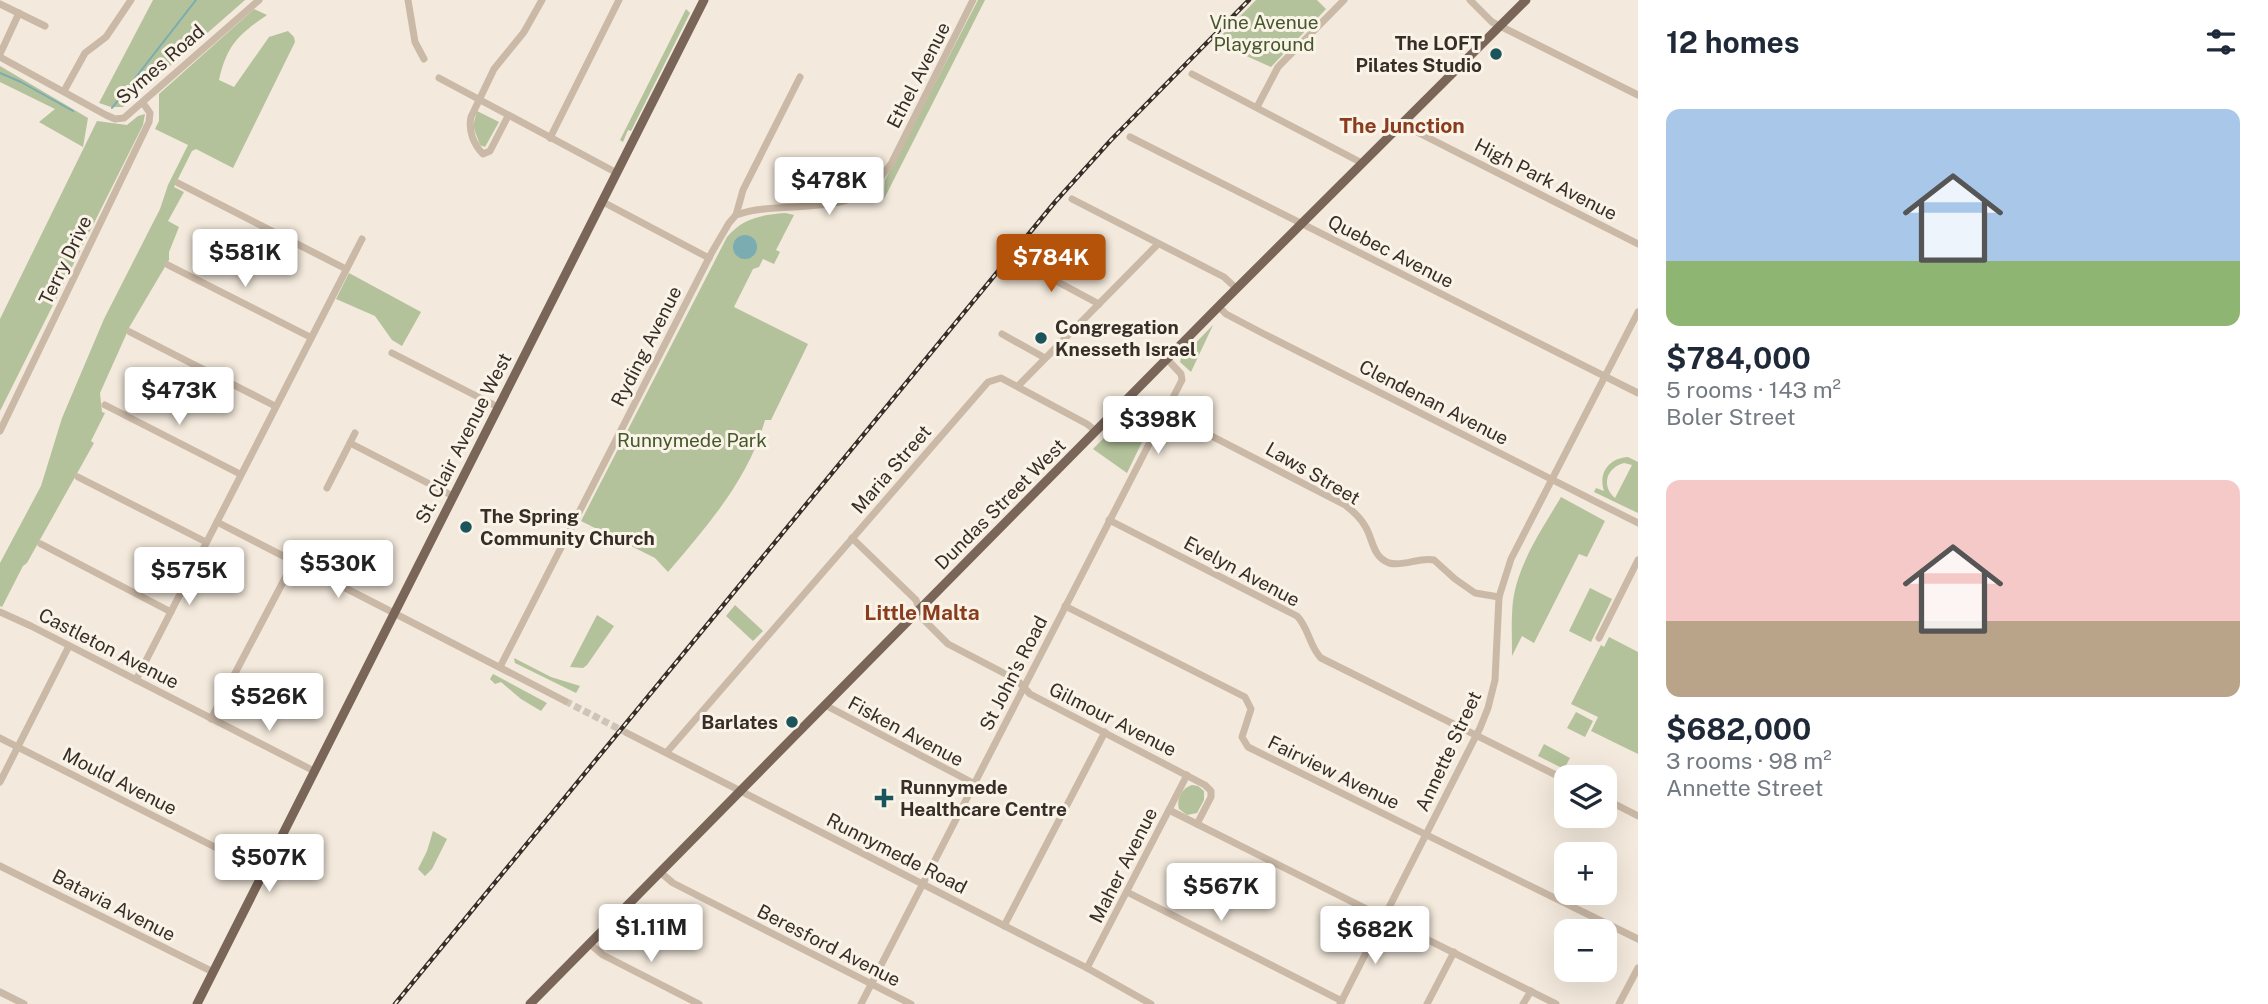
<!DOCTYPE html>
<meta charset="utf-8">
<style>
body{margin:0;font-family:"Public Sans",sans-serif;background:#f2f2f3;color:#1f2937;height:100vh;display:flex;flex-direction:column;font-size:26px;white-space:nowrap}
*{box-sizing:border-box;margin:0}
p{font-size:23px;color:#747a83}
.icon{flex:none;width:38px;height:38px;fill:none;stroke:currentColor;stroke-width:2;stroke-linecap:round;stroke-linejoin:round}
.map{position:relative;flex:1;overflow:hidden}
.panel{display:flex;flex-direction:column;background:#fff;width:630px}
.panel>*{flex:none}
.tools{position:absolute;left:1554px;top:765px;display:grid;gap:14px}
.tools a{display:grid;place-items:center;width:63px;height:63px;border-radius:14px;background:#fff;box-shadow:0 7px 28px #0002;font-size:35px}
.price{position:absolute;translate:-50% -60px;padding:0 16px;border-radius:7px;background:#fff;color:#222;font-size:23px;line-height:46px;filter:drop-shadow(0 2px 4px #0008)}
.price::after{content:'';position:absolute;left:50%;top:42px;width:21px;height:16px;margin-left:-10px;background:inherit;clip-path:polygon(0 0,100% 0,50% 100%)}
.price.active{background:#b45309;color:#fff}
ul{padding:0;list-style:none}
li{display:grid;align-content:center;gap:14px;height:371px;padding:0 28px}
li span{display:grid;place-items:center;height:217px;border-radius:14px;color:#555}
li>.icon{margin-inline-start:auto}
span .icon{width:126px;height:126px;fill:#fffc;stroke-width:1}
li b{font-size:30px}
h2{display:flex;justify-content:space-between;align-items:center;height:84px;padding:0 28px;font-size:30px}
main{display:flex;flex:1;min-height:0}
.map>svg:first-child{display:block}
.green{fill:#b4c29b;fill-rule:evenodd}
.water{fill:#7aacb1}
.lines{fill:none;stroke-linecap:round;stroke-linejoin:round}
.stream{stroke:#7aacb1;stroke-width:2}
.minor-tunnel{stroke:#cec4b8;stroke-width:7;stroke-dasharray:7 3.5;stroke-linecap:butt}
.minor{stroke:#cbb9a7;stroke-width:7}
.major{stroke:#7a6559;stroke-width:9}
.rail-casing{stroke:#382e28;stroke-width:4.5}
.rail{stroke:#faf3e8;stroke-width:2;stroke-dasharray:5;stroke-linecap:butt}
.poi-dot{fill:#1c545b;stroke:#faf3e8;stroke-width:2.5}
.labels{text-anchor:middle;dominant-baseline:central;stroke-width:6;stroke-linejoin:round;paint-order:stroke}
.park-label{font-size:19px;fill:#45572b;stroke:#faf3e8}
.poi-label{font-size:19px;font-weight:bold;fill:#382e28;stroke:#faf3e8;text-anchor:start}
.street-label{font-size:19px;fill:#382e28;stroke:#faf3e8}
.neighbourhood-label{font-size:21px;font-weight:bold;fill:#893c1e;stroke:#faf3e8}
</style>
<main>
<div class="map">
<svg width="1638" height="1004" viewBox="0 0 1638 1004">
<rect width="100%" height="100%" fill="#f3e9dc"/>
<!-- green -->
<g class="green">
<polygon points="153,0 245,0 123,107 111,107 99,103"/>
<polygon points="978,0 985,0 884,199 885,180"/>
<polygon points="1256,0 1317,0 1326,9 1271,67 1215,42"/>
<path d="M 254,9 L 267,15 C 238,35 227,45 219,80 L 234,87 L 269,37 L 288,31 L 294,37 L 295,42 L 233,168 L 196,149 L 192,151 L 174,187 L 184,192 L 168,221 L 179,227 L 169,252 L 169,260 L 130,326 L 100,393 L 102,412 L 105,413 L 91,441 L 94,443 L 27,563 L 23,566 L 2,607 L 0,606 L 0,563 L 41,486 L 62,418 L 104,319 L 160,209 L 168,185 L 188,145 L 155,129 L 159,121 L 159,94 Z"/>
<polygon points="686,9 690,13 631,131 628,130 623,142 620,140"/>
<polygon points="0,66 88,118 83,147 39,122 55,109 0,82"/>
<polygon points="477,111 499,122 485,147 480,145 473,126"/>
<polygon points="145,114 143,125 0,411 0,319 97,121 127,125 138,116"/>
<path d="M 785,213 L 794,215 L 776,250 L 780,252 L 774,264 L 763,259 L 759,267 L 753,269 L 734,307 L 808,344 L 771,420 L 765,420 C 748,480 708,525 668,572 L 655,558 L 581,521 L 727,237 C 743,218 761,215 785,213 Z"/>
<polygon points="349,273 421,312 402,346 392,340 375,316 336,299"/>
<polygon points="1213,325 1191,372 1180,362 1181,358"/>
<polygon points="1140,401 1156,413 1127,473 1093,449"/>
<path d="M 1628,457 L 1638,462 L 1638,513 L 1594,492 L 1596,488 L 1604,491 C 1598,473 1609,458 1628,457 ZM 1624,463 L 1632,465 L 1615,498 C 1601,486 1606,468 1624,463 Z"/>
<path d="M 1561,497 L 1605,521 L 1587,557 L 1579,554 L 1534,643 L 1522,636 L 1512,656 C 1512,638 1511,619 1513,601 C 1518,564 1542,529 1561,497 Z"/>
<polygon points="1590,588 1612,599 1591,642 1569,631"/>
<polygon points="735,605 763,631 753,641 726,616"/>
<polygon points="597,615 614,626 587,665 583,668 570,667"/>
<polygon points="1609,637 1638,652 1638,754 1591,731 1598,717 1571,704 1601,645 1604,647"/>
<polygon points="514,658 551,677 580,686 576,693 515,663"/>
<polygon points="493,674 495,675 547,703 541,711 521,699 501,682 495,684 490,679"/>
<polygon points="1576,712 1593,721 1585,737 1567,728"/>
<polygon points="1544,744 1570,758 1564,769 1538,756"/>
<path d="M 1192,785 L 1198,786 L 1204,791 L 1204,800 L 1197,813 L 1187,815 L 1179,809 C 1176,799 1182,788 1192,785 Z"/>
<polygon points="433,831 447,839 432,869 425,876 418,869 427,851"/>
</g>
<!-- water -->
<circle class="water" cx="745" cy="247" r="12"/>
<g class="lines">
<!-- stream -->
<g class="stream">
<polyline points="0,73 21,82 73,111"/>
<polyline points="112,108 196,0"/>
</g>
<!-- minor-tunnel -->
<polyline class="minor-tunnel" points="565,701 627,733"/>
<!-- minor -->
<g class="minor">
<polyline points="408,0 415,42 424,59"/>
<polyline points="1470,0 1492,22 1638,95"/>
<polyline points="0,4 45,26"/>
<polyline points="0,54 19,13"/>
<polyline points="0,57 106,115 115,119 124,118 259,0"/>
<polyline points="1192,74 1362,163"/>
<polyline points="439,78 617,173"/>
<polyline points="64,91 85,53 106,37 131,0"/>
<polyline points="1257,107 1278,67 1344,0"/>
<path d="M 508,116 L 490,151 L 483,154 C 474,145 468,131 471,117 L 494,69 L 524,32 L 542,0"/>
<polyline points="1403,122 1409,128 1638,244"/>
<polyline points="1130,137 1638,393"/>
<polyline points="550,138 619,0"/>
<polyline points="178,183 346,269"/>
<polyline points="1072,199 1224,277 1237,289"/>
<polyline points="603,202 709,258"/>
<path d="M 736,215 C 776,201 830,214 865,192 C 876,185 883,174 891,164 L 973,0"/>
<polyline points="1017,260 1099,304"/>
<polyline points="168,265 310,337"/>
<polyline points="1219,307 1226,314 1264,334 1638,523"/>
<polyline points="130,332 275,406"/>
<polyline points="1002,334 1045,358"/>
<polyline points="392,353 498,407"/>
<polyline points="1018,386 1158,244"/>
<polyline points="105,405 240,474"/>
<path d="M 1165,412 L 1345,505 C 1353,511 1360,517 1365,526 C 1373,538 1372,557 1389,563 C 1404,567 1419,557 1434,560 L 1455,579 L 1475,593 L 1499,597"/>
<polyline points="0,431 149,122 150,113 143,103"/>
<polyline points="350,443 453,496"/>
<polyline points="78,477 206,542"/>
<polyline points="327,488 355,433"/>
<path d="M 1109,520 L 1297,616 C 1309,628 1309,646 1321,658 L 1566,780"/>
<polyline points="217,522 565,701"/>
<polyline points="852,538 916,600 923,619 948,644 1017,680 1030,694 1205,785 1211,791 1211,797 1197,824"/>
<polyline points="41,544 171,612"/>
<polyline points="1065,606 1245,697 1251,709 1242,737 1248,747 1638,939"/>
<polyline points="0,612 31,626 314,771"/>
<polyline points="1599,638 1638,560"/>
<polyline points="500,667 712,252 729,223 736,215 743,190 800,77"/>
<polyline points="136,680 362,239"/>
<polyline points="825,705 973,783"/>
<polyline points="211,719 294,561"/>
<polyline points="627,733 1087,968 1151,1004"/>
<polyline points="0,738 264,872"/>
<polyline points="667,752 988,382 1001,378 1087,424 1096,431"/>
<polyline points="0,782 69,646"/>
<polyline points="1605,799 1638,816"/>
<polyline points="1169,810 1556,1004"/>
<polyline points="0,866 213,972"/>
<polyline points="660,872 673,883 911,1004"/>
<polyline points="1127,892 1342,1001"/>
<polyline points="1004,926 1105,732"/>
<polyline points="590,944 603,955 699,1004"/>
<polyline points="1087,968 1187,775"/>
<polyline points="0,992 24,1004"/>
<polyline points="861,1004 1182,380 1181,374 1167,359"/>
<polyline points="1340,1004 1480,728 1488,708 1495,680 1499,597 1511,559 1638,312"/>
<polyline points="1427,1004 1454,952"/>
<polyline points="1523,1004 1531,991"/>
<polyline points="1619,1004 1638,968"/>
</g>
<!-- major -->
<g class="major">
<polyline points="197,1004 704,0"/>
<polyline points="530,1004 1225,300 1526,0"/>
</g>
<defs>
<polyline id="rail" points="395,1004 1055,202 1111,140 1249,0"/>
</defs>
<!-- rail casing -->
<use href="#rail" class="rail-casing"/>
<!-- rail -->
<use href="#rail" class="rail"/>
</g>
<!-- markers -->
<g class="poi-dot">
<circle cx="1496" cy="54" r="7"/>
<circle cx="1041" cy="338" r="7"/>
<circle cx="466" cy="527" r="7"/>
<circle cx="792" cy="722" r="7"/>
<path d="M880.5 787.5h7v7h7v7h-7v7h-7v-7h-7v-7h7z"/>
</g>
<g class="labels">
<!-- park labels -->
<g class="park-label">
<text x="1264" y="22">Vine Avenue<tspan x="1264" dy="22">Playground</tspan></text>
<text x="692" y="440">Runnymede Park</text>
</g>
<!-- poi labels -->
<g class="poi-label">
<text x="1482" y="43" text-anchor="end">The LOFT<tspan x="1482" dy="22">Pilates Studio</tspan></text>
<text x="1055" y="327">Congregation<tspan x="1055" dy="22">Knesseth Israel</tspan></text>
<text x="480" y="516">The Spring<tspan x="480" dy="22">Community Church</tspan></text>
<text x="778" y="722" text-anchor="end">Barlates</text>
<text x="900" y="787">Runnymede<tspan x="900" dy="22">Healthcare Centre</tspan></text>
</g>
<!-- street labels -->
<g class="street-label">
<text transform="translate(160 64) rotate(-41)">Symes Road</text>
<text transform="translate(918 75) rotate(-63)">Ethel Avenue</text>
<text transform="translate(1546 179) rotate(27)">High Park Avenue</text>
<text transform="translate(1391 251) rotate(27)">Quebec Avenue</text>
<text transform="translate(65 260) rotate(-64)">Terry Drive</text>
<text transform="translate(646 346) rotate(-63)">Ryding Avenue</text>
<text transform="translate(1434 402) rotate(27)">Clendenan Avenue</text>
<text transform="translate(463 438) rotate(-63)">St. Clair Avenue West</text>
<text transform="translate(891 469) rotate(-49)">Maria Street</text>
<text transform="translate(1313 473) rotate(30)">Laws Street</text>
<text transform="translate(1000 504) rotate(-45)">Dundas Street West</text>
<text transform="translate(1242 571) rotate(28)">Evelyn Avenue</text>
<text transform="translate(109 648) rotate(27)">Castleton Avenue</text>
<text transform="translate(1013 673) rotate(-63)">St John's Road</text>
<text transform="translate(1113 719) rotate(27)">Gilmour Avenue</text>
<text transform="translate(906 731) rotate(28)">Fisken Avenue</text>
<text transform="translate(1448 751) rotate(-65)">Annette Street</text>
<text transform="translate(1334 772) rotate(26)">Fairview Avenue</text>
<text transform="translate(120 781) rotate(27)">Mould Avenue</text>
<text transform="translate(897 853) rotate(27)">Runnymede Road</text>
<text transform="translate(1123 865) rotate(-63)">Maher Avenue</text>
<text transform="translate(114 905) rotate(27)">Batavia Avenue</text>
<text transform="translate(829 945) rotate(27)">Beresford Avenue</text>
</g>
<!-- neighbourhood labels -->
<g class="neighbourhood-label">
<text x="1402" y="125">The Junction</text>
<text x="922" y="612">Little Malta</text>
</g>
</g>
</svg>
<div class="tools">
<a><svg class="icon" aria-label="layers" viewBox="0 0 24 24"><path d="M12 4l9 5-9 5-9-5zM3 14l9 5 9-5"/></svg></a>
<a>+</a>
<a>−</a>
</div>
<b class="price" style="left:829px;top:217px">$478K</b>
<b class="price" style="left:245px;top:289px">$581K</b>
<b class="price active" style="left:1051px;top:294px">$784K</b>
<b class="price" style="left:179px;top:427px">$473K</b>
<b class="price" style="left:1158px;top:456px">$398K</b>
<b class="price" style="left:338px;top:600px">$530K</b>
<b class="price" style="left:189px;top:607px">$575K</b>
<b class="price" style="left:269px;top:733px">$526K</b>
<b class="price" style="left:269px;top:894px">$507K</b>
<b class="price" style="left:1221px;top:923px">$567K</b>
<b class="price" style="left:651px;top:964px">$1.11M</b>
<b class="price" style="left:1375px;top:966px">$682K</b>
</div>
<section class="panel">
<h2>12 homes<svg class="icon" aria-label="filters" viewBox="0 0 24 24"><path d="M4 7h16M4 17h16"/><circle cx="9" cy="7" r="2"/><circle cx="15" cy="17" r="2"/></svg></h2>
<ul>
<li><span style="background:linear-gradient(#a9c7e8 70%,#8fb573 0)"><svg class="icon" aria-label="home" viewBox="0 0 24 24"><path d="M3 11l9-7 9 7M6 9v11h12V9"/></svg></span><div><b>$784,000</b><p>5 rooms · 143 m²</p><p>Boler Street</p></div></li>
<li><span style="background:linear-gradient(#f6c9c9 65%,#b9a48a 0)"><svg class="icon" aria-label="home" viewBox="0 0 24 24"><path d="M3 11l9-7 9 7M6 9v11h12V9"/></svg></span><div><b>$682,000</b><p>3 rooms · 98 m²</p><p>Annette Street</p></div></li>
</ul>
</section>
</main>
